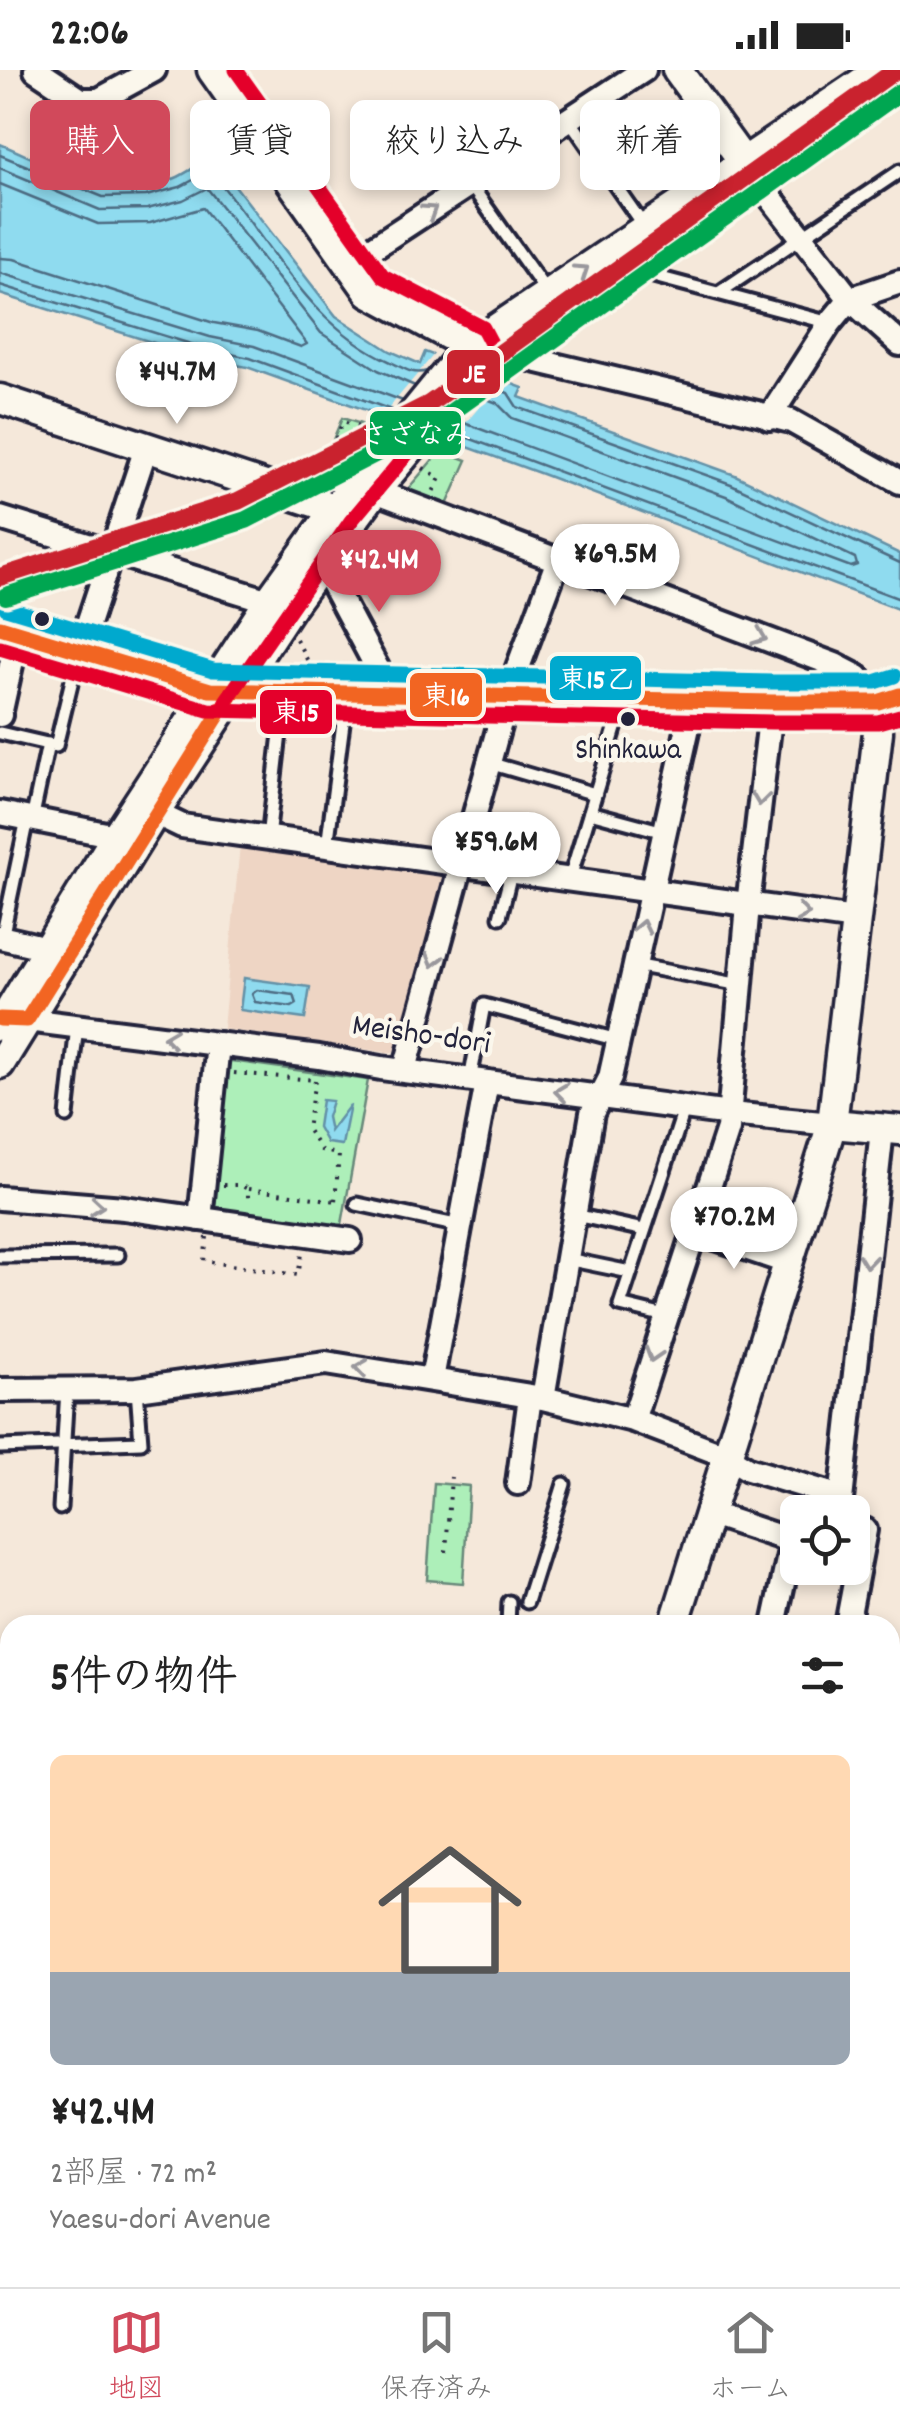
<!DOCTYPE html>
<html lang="ja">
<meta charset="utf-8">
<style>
body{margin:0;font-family:Dekko,"Klee One",sans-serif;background:#f2f2f2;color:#222;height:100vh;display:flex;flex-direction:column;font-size:38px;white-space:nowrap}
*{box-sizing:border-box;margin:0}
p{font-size:32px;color:#767676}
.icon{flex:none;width:55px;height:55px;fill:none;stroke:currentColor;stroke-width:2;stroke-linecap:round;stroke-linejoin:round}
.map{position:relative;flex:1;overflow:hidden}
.drawer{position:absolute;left:0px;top:1545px;width:900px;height:672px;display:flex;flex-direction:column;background:#fff;border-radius:30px 30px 0 0;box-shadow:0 5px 15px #0003}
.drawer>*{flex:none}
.banner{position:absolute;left:30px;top:30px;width:840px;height:90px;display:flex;gap:20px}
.controls{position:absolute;left:780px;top:1425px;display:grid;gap:20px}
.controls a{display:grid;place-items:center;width:90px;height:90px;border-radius:15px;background:#fff;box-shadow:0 5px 15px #0003;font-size:50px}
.price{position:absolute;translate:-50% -85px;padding:0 22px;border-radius:35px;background:#fff;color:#222;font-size:32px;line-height:65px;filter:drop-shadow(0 2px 5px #0008)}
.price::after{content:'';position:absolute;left:50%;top:60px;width:30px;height:22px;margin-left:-15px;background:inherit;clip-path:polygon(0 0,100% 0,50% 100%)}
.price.active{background:#d1495b;color:#fff}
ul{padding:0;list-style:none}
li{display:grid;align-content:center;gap:20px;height:530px;padding:0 50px}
li span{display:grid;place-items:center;height:310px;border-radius:15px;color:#555}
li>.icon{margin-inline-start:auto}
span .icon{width:180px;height:180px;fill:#fffc;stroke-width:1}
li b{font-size:42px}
h2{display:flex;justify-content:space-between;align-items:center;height:120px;padding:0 50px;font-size:42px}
.pill{padding:0 35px;border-radius:15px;background:#fff;box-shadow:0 5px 15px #0003;font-size:35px;line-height:90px}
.pill.active{background:#d1495b;color:#fff}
.status{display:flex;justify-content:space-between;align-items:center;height:70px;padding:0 50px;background:#fff;direction:ltr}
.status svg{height:28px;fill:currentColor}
.tabs{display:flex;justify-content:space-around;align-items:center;height:140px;border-top:2px solid #e0e0e0;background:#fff;font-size:28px;color:#767676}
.tabs a{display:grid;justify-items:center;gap:5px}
.tabs .active{color:#d1495b}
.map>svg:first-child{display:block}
.built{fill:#eed5c4}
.green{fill:#adefb9;stroke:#68887a;stroke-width:2.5}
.water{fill:#8fdbef;stroke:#6391a7;stroke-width:2.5}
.pier{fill:#f5e8da}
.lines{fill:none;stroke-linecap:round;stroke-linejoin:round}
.shore{stroke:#4e6c83;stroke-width:2.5}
.service-casing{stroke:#22223b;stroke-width:19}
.minor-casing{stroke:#22223b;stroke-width:30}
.tertiary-casing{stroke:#22223b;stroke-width:35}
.secondary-casing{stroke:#22223b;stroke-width:38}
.primary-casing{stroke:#22223b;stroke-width:40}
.motorway-casing{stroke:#22223b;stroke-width:48}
.path{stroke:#22223b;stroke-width:4;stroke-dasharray:2.5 8;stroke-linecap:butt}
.service{stroke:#fbf7ec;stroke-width:11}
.minor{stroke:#fbf7ec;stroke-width:22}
.tertiary{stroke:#fbf7ec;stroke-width:28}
.secondary{stroke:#fbf7ec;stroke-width:30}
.primary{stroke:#fbf7ec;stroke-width:32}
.motorway{stroke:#fbf7ec;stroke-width:40}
.bus-1-casing{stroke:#fbf7ec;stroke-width:22}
.bus-2-casing{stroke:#fbf7ec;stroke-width:22}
.bus-3-casing{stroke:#fbf7ec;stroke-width:22}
.bus-1{stroke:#f26522;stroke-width:15}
.bus-2{stroke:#e4002b;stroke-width:15}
.bus-3{stroke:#00a9ce;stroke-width:15}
.rail-1-casing{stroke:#fbf7ec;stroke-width:25}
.rail-2-casing{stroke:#fbf7ec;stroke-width:25}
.rail-1{stroke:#c9242f;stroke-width:18}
.rail-2{stroke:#00a651;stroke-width:18}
.oneway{stroke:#99979c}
.bus-dot{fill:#22223b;stroke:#fbf7ec;stroke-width:4}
.labels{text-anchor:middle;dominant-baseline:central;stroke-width:9;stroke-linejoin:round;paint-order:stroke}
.bus-label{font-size:30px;fill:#22223b;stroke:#fbf7ec}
.street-label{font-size:32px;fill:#22223b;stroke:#fbf7ec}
.line-badge{stroke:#fbf7ec;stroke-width:4}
.badge-label{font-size:28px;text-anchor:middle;font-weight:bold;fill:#fff}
</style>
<div class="status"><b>22:06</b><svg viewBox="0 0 49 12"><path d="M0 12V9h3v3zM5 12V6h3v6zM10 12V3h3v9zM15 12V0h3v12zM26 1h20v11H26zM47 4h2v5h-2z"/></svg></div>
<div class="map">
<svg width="900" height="2217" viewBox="0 0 900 2217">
<rect width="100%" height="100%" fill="#f5e8da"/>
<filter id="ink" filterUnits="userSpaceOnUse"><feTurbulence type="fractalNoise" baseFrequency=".01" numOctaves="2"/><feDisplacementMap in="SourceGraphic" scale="20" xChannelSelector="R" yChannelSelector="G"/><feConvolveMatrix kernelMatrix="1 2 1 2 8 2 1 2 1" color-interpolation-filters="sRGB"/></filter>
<g filter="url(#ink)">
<!-- built -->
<polygon class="built" points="240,774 446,803 399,977 391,983 223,959"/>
<!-- green -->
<g class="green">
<polygon points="342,348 367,356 347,383 330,377"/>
<polygon points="441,380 467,390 447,435 407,420"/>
<polygon points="224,990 368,1010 340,1165 207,1144"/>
<polygon points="434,1413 469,1416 463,1513 427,1510"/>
</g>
<!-- water -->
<g class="water">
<path d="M 0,74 C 56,97 117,136 178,107 C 190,101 201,93 212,86 L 336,246 L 390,281 L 420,294 L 425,282 L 523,318 L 519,327 L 735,405 L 900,484 L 900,540 L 542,404 L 247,297 L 205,289 L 0,224 Z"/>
<polygon points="244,908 310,917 305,949 240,940"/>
<polygon points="322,1030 332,1031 327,1047 330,1061 350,1035 342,1075 327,1073 318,1057"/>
<polygon points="900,1580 900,2018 890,2016 890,1602 892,1586 899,1586"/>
<polygon points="10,1852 10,1970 0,1971 0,1853"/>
</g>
<!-- pier -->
<polygon class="pier" points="435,283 504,308 447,375 378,351"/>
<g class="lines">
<!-- shore -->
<g class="shore">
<path d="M 0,85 L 103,127 L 146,126 L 180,117 L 210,101 C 269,168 306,254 391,292 C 403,298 414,306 427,301"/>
<polyline points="0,98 100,140 147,139 183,130 207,118 321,263 378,300 415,316"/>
<polyline points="0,114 98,154 150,153 203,138 307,274 301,277 258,261 214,253 14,189 0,188"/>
<polyline points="0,203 210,267 254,276 403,331"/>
<polyline points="0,215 207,279 250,288 394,341"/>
<polyline points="485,315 508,323 517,337 731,414 900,493"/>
<polyline points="456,350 851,497 857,495 855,488 726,426 512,348 497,333 477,325"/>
<polyline points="447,360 900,529"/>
<polygon points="257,920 294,925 297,934 292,937 255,932 252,924"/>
</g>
<defs>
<g id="service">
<polyline points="569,49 645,158"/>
<polyline points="470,114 548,224"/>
<polyline points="631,200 830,253"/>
<polyline points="720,222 900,101"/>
<polyline points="0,663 56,676 78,585"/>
<polyline points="489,693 595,724"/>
<polyline points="590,742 664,762"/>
<polyline points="32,750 48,674"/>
<polyline points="268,768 285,620"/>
<polyline points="327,777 347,622"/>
<polyline points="569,811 624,629"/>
<polyline points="500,847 511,803"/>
<polyline points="2,868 27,749"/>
<polyline points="634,895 741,915"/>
<polyline points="470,1010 484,935 618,970"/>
<polyline points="67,1046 77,956"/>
<polyline points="357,1134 460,1156"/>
<polyline points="575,1145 644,1160"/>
<polyline points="0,1186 118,1185"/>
<polyline points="567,1189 630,1202"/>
<polyline points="665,1246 620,1235 685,1037"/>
<polyline points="0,1377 141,1372 137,1319"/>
<polyline points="60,1438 67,1319"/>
<polyline points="527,1532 564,1414"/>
<polyline points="508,1555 509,1532"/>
</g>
<g id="minor">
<polyline points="36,0 81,30 99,30 154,0"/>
<polyline points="757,110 850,229 900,274"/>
<polyline points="348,194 644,0"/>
<polyline points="500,282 791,351 900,412"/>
<polyline points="769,348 830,253 850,229 900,212"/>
<polyline points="375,421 835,595 858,607 878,632"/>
<polyline points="0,448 269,531"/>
<polyline points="321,493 390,622"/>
<polyline points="79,581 146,378"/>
<polyline points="0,645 18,563"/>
<polyline points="0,743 116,766"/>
<polyline points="155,743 182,756 855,849"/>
<polyline points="0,867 47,878"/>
<polyline points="27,950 319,987 381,998 730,1044 832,1054"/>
<polyline points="405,999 507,627 558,490"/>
<polyline points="0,1128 124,1138 350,1170"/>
<polyline points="200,1149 218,974"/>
<polyline points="695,1161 790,1193"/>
<polyline points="432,1309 487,1012"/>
<polyline points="0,1320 137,1319 326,1293 543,1328 633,1350 727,1386 748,1399 841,1427"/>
<polyline points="543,1328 592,1043 610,1008 694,630"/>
<polyline points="633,1350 728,1059 748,835 772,632"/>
<polyline points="518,1413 530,1327"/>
<polyline points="840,1439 882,1060"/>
<polyline points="711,1444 792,1471 774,1555"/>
<polyline points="847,1555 865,1460 852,1456"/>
<polyline points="0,1814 10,1813"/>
<polyline points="890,2192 900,2195"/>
<polyline points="0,2205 9,2125"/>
<polyline points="140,2208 211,2217"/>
<polyline points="95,2217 96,2208"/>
<polyline points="339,2217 340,2208"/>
<polyline points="566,2217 569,2208"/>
<polyline points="636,2217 641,2208"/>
</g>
<g id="tertiary">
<polyline points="212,0 369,222 454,268 487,279"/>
<polyline points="677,0 753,105"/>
<polyline points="0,329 335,439"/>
<polyline points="234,620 772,632 878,632 900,625"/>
<polyline points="0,956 116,766 269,531 335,439 457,290 472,275 880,0"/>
<polyline points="0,994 155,743 291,536 375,421 478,298 900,13"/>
<polyline points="832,1054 900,1060"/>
<polyline points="674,1555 832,1054 878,662 878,632"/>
<polyline points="0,2012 10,2011"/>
<polyline points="890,2103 900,2105"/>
<polyline points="468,2217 471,2208"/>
<polyline points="808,2217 812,2208"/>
</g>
<polyline id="secondary" points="0,557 210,620 234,620"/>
<g id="primary">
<polyline points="0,1613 10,1612"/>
<polyline points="890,1633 900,1633"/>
<polyline points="0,1650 10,1651"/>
<polyline points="890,1666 900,1665"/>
</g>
<g id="motorway">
<polyline points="890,1968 900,1963"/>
<polyline points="890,2032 900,2024"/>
<polyline points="712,2217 716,2208"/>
<polyline points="743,2217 748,2208"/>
<polyline points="785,2217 789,2208"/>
</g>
</defs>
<!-- service casing -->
<use href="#service" class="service-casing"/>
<!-- minor casing -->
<use href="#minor" class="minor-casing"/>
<!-- tertiary casing -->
<use href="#tertiary" class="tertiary-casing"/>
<!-- secondary casing -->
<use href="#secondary" class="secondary-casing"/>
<!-- primary casing -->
<use href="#primary" class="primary-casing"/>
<!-- motorway casing -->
<use href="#motorway" class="motorway-casing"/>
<!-- path -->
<g class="path">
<polyline points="358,363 362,358 343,352 333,374 346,380 358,363 366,367"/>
<polyline points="423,398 440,408 433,422"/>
<polyline points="296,569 310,595"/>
<polyline points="234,1003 315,1010"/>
<polyline points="315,1010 307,1059 321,1080 339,1085 335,1131"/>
<polyline points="223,1115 239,1115 248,1119 248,1134"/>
<polyline points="248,1119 337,1131"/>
<polyline points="207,1167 204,1191 298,1205 302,1184"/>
<polyline points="446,1482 451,1407"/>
</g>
<!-- service -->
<use href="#service" class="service"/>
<!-- minor -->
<use href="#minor" class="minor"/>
<!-- tertiary -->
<use href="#tertiary" class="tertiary"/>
<!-- secondary -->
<use href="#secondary" class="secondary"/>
<!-- primary -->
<use href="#primary" class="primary"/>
<!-- motorway -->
<use href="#motorway" class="motorway"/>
<defs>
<g id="bus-1">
<polyline points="0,557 210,620 772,632 878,632 900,625"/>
<polyline points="0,949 27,950 234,620"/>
</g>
<g id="bus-2">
<polyline points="0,578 208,640 772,652 878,652 900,646"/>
<polyline points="226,631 351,451 487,288 492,275 483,258 383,206 236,0"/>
</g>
<polyline id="bus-3" points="6,538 213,600 772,612 875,612 894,606"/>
</defs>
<!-- bus-1 casing -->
<use href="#bus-1" class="bus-1-casing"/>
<!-- bus-2 casing -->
<use href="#bus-2" class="bus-2-casing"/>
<!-- bus-3 casing -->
<use href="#bus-3" class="bus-3-casing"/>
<!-- bus-1 -->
<use href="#bus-1" class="bus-1"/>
<!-- bus-2 -->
<use href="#bus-2" class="bus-2"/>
<!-- bus-3 -->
<use href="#bus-3" class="bus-3"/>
<defs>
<polyline id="rail-1" points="0,507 238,431 429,334 896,0"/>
<polyline id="rail-2" points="6,526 246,450 439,351 900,22"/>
</defs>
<!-- rail-1 casing -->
<use href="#rail-1" class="rail-1-casing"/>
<!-- rail-2 casing -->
<use href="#rail-2" class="rail-2-casing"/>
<!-- rail-1 -->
<use href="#rail-1" class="rail-1"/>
<!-- rail-2 -->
<use href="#rail-2" class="rail-2"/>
</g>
<!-- one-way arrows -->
<defs><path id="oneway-chevron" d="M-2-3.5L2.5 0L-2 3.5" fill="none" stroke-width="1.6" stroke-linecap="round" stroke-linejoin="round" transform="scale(2.5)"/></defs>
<g class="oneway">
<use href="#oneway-chevron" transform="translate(430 141) rotate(-33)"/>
<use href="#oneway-chevron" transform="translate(582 201) rotate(-34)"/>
<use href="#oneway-chevron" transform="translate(760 567) rotate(21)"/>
<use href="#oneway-chevron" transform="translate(760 729) rotate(97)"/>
<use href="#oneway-chevron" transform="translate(803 843) rotate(8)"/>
<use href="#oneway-chevron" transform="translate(642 857) rotate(-78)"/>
<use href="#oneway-chevron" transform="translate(434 890) rotate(105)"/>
<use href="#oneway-chevron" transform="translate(170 968) rotate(-173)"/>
<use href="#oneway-chevron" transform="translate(561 1022) rotate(-173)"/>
<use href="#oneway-chevron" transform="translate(97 1136) rotate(5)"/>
<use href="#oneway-chevron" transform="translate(867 1191) rotate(96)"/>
<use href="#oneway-chevron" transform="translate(653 1285) rotate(107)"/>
<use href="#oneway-chevron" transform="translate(361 1298) rotate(-172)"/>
</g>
</g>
<!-- markers -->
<g class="bus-dot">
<circle cx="42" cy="549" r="9"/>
<circle cx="628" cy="649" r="9"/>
</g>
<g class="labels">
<!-- bus labels -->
<g class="bus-label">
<text x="628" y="682">Shinkawa</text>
</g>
<!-- street labels -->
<g class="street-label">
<text transform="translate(421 967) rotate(8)">Meisho-dori</text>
</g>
</g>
<g class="line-badge">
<rect x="445" y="278" width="57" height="48" rx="10" fill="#c9242f"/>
<rect x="368" y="339" width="95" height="48" rx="10" fill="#00a651"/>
<rect x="548" y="584" width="95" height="48" rx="10" fill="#00a9ce"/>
<rect x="408" y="601" width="76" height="48" rx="10" fill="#f26522"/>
<rect x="258" y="618" width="76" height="48" rx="10" fill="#e4002b"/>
</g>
<g class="badge-label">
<text x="474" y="312">JE</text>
<text x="416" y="373">さざなみ</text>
<text x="596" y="618">東15乙</text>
<text x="446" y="635">東16</text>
<text x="296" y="651">東15</text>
</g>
</svg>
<div class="controls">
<a><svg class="icon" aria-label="locate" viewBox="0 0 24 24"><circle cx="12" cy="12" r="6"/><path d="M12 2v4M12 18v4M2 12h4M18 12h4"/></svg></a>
</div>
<b class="price" style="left:177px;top:357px">¥44.7M</b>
<b class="price" style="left:615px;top:539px">¥69.5M</b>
<b class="price active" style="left:379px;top:545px">¥42.4M</b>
<b class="price" style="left:496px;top:827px">¥59.6M</b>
<b class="price" style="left:734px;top:1202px">¥70.2M</b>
<div class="banner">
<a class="pill active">購入</a>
<a class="pill">賃貸</a>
<a class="pill">絞り込み</a>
<a class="pill">新着</a>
</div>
<section class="drawer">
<h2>5件の物件<svg class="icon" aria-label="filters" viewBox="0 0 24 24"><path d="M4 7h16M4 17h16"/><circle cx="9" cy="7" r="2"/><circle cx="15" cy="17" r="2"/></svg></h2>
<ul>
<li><span style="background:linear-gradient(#ffd9b3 70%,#9aa5b1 0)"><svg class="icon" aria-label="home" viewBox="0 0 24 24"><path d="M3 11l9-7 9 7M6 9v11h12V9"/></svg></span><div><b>¥42.4M</b><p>2部屋 · 72 m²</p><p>Yaesu-dori Avenue</p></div></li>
</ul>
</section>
</div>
<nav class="tabs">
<a class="active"><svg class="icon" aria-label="map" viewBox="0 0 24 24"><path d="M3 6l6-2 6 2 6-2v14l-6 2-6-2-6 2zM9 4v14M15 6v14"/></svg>地図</a>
<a><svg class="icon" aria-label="saved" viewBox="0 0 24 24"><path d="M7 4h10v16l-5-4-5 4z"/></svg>保存済み</a>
<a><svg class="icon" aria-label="home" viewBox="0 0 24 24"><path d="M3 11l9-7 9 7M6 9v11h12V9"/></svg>ホーム</a>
</nav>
